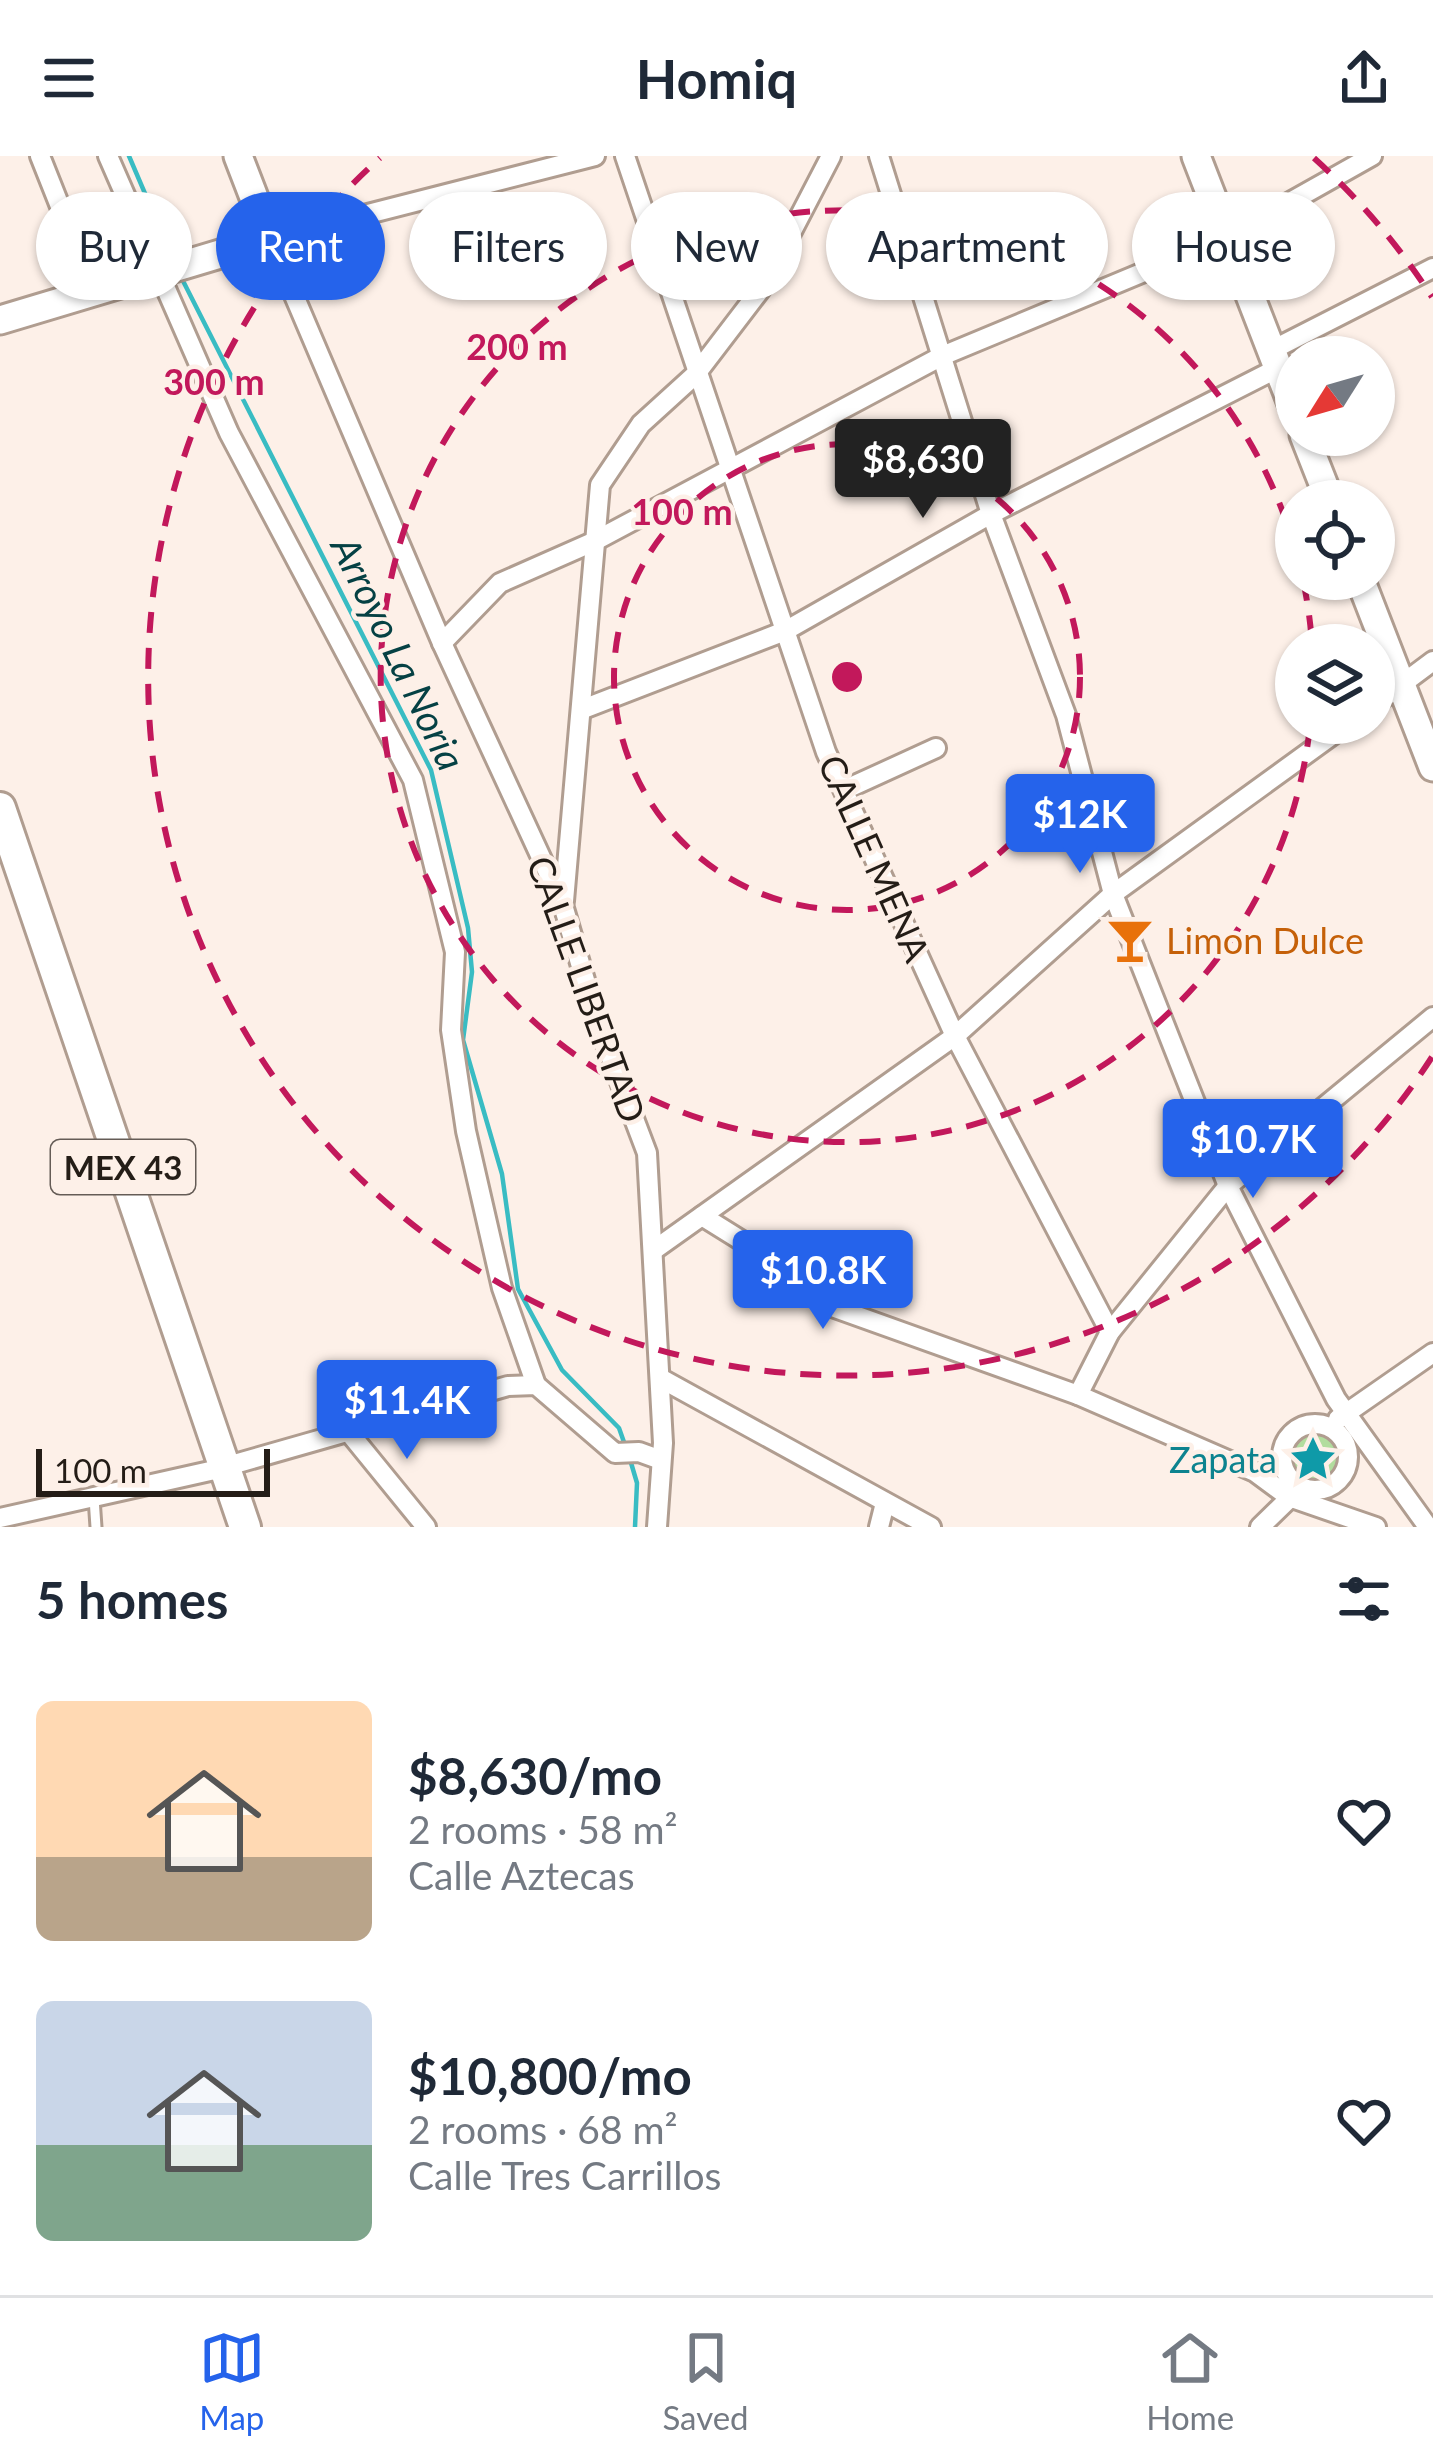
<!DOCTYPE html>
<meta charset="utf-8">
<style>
body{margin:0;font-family:Lato,sans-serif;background:#f2f2f3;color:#1f2937;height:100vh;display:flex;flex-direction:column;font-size:45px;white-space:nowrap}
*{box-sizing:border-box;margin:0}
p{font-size:39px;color:#747a83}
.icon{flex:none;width:66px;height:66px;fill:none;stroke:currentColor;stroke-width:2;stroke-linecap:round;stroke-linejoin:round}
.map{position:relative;height:1371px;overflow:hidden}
.side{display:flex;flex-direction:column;background:#fff;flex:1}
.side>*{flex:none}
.banner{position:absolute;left:36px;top:36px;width:1362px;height:108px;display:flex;gap:24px}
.needle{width:78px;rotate:233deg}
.controls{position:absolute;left:1275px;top:180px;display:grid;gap:24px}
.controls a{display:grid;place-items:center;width:120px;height:120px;border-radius:50%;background:#fff;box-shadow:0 3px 9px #0004;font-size:60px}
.scale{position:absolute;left:36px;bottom:30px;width:234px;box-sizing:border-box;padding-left:12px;border:6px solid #241d17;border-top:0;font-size:33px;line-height:42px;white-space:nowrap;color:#241d17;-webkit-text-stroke:9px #fdf0e8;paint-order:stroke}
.price{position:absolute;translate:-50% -102px;padding:0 27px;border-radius:12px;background:#2563eb;color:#fff;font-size:39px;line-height:78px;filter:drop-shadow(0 3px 6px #0008)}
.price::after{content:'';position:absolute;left:50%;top:72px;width:36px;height:27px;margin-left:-18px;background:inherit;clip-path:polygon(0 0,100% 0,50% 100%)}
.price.current{background:#222;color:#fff}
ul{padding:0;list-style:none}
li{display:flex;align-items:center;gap:36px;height:300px;padding:0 36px}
li span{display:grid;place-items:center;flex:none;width:336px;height:240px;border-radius:18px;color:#555}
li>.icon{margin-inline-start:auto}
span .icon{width:144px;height:144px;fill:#fffc;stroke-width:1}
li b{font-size:51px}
h2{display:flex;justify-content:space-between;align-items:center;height:144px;padding:0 36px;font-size:51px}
.tag{padding:0 42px;border-radius:54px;background:#fff;box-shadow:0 3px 9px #0004;font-size:42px;line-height:108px}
.tag.current{background:#2563eb;color:#fff}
header{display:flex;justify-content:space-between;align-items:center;height:156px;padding:0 36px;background:#fff;font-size:54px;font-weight:700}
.dock{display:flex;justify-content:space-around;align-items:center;height:168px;border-top:3px solid #e0e1e3;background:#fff;font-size:33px;color:#747a83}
.dock a{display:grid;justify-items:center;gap:6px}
.dock .current{color:#2563eb}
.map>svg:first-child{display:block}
.green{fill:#b2dd9e}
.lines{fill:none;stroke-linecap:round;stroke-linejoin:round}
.stream{stroke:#39bcc3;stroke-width:4.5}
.lane-casing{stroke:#b09d90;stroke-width:15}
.street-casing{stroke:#b09d90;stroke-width:24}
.secondary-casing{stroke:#b09d90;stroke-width:33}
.primary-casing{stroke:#b09d90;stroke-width:36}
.lane{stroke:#fff;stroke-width:9}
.street{stroke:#fff;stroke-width:18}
.secondary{stroke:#fff;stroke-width:27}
.primary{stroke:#fff;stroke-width:30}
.ring{fill:none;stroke:#c2185b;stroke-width:6;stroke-dasharray:21 15}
.labels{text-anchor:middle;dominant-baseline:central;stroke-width:9;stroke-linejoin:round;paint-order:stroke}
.shield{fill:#fdf0e8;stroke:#655c56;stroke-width:3}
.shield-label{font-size:33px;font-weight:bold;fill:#241d17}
.street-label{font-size:36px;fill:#241d17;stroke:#fdf0e8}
.food-label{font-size:36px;fill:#c56008;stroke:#fdf0e8;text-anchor:start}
.culture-label{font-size:36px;fill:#0d838f;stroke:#fdf0e8;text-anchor:end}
.water-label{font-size:39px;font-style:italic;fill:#054144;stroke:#fdf0e8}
.centre{fill:#c2185b;stroke:#fdf0e8;stroke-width:6}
.ring-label{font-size:36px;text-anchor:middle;font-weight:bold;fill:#c2185b;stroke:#fdf0e8;stroke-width:9;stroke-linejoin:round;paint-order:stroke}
</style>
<header><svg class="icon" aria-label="menu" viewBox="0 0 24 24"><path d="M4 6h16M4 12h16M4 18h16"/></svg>Homiq<svg class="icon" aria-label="share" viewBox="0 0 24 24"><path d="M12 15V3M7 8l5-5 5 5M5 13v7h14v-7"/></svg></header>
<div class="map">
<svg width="1433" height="1371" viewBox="0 0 1433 1371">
<rect width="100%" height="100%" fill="#fdf0e8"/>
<!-- green -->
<circle class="green" cx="1315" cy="1301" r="26"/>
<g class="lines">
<!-- stream -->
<g class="stream">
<polyline points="129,0 173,103"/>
<polyline points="180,119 431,614 468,772 472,816 463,884 502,1018 518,1133 562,1214 619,1272 625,1289"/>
<polyline points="629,1300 637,1327 635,1371"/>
</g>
<defs>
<polyline id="lane" points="94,1342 96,1371"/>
<g id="street">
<polyline points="40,0 94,136"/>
<polyline points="108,0 229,277 413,624 455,796 451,874 466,975 502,1132 536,1229"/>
<polyline points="595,0 270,83 442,487 563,749 597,865 647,997 663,1287 657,1371"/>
<polyline points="625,0 826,596 955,880 1110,1176"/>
<polyline points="879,0 991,358 1066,559 1113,738 1228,1030 1336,1243 1428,1371"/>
<polyline points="1272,194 1433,112"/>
<polyline points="442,487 500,427 593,386 942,200 1228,81 1372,0"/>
<polyline points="1374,549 1433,505"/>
<polyline points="583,553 785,475 991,358 1278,212"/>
<polyline points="844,634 936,592"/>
<polyline points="564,745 600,329 641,268 696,218 764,129 831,0"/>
<polyline points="702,1060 811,1128 835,1152 1078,1239 1255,1316 1289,1341 1376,1371"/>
<polyline points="654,1094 955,880 1113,738 1349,567"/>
<polyline points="660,1222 931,1371"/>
<polyline points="1078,1239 1110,1176 1228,1030 1433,861"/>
<polyline points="1338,1263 1433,1197"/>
<circle cx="1315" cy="1301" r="33"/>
<polyline points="347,1274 426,1371"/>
<polyline points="0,1362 210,1315 508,1230 536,1229 615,1297 639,1296 661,1304"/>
<polyline points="879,1371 885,1347"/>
<polyline points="1260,1371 1295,1337"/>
</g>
<g id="secondary">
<polyline points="1196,0 1296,258"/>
<polyline points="0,164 270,83 238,0"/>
<polyline points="1304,279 1330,345"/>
<polyline points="1360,423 1433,611"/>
</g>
<polyline id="primary" points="0,652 245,1371"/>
</defs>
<!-- lane casing -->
<use href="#lane" class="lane-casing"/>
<!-- street casing -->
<use href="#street" class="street-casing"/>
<!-- secondary casing -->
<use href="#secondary" class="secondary-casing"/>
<!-- primary casing -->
<use href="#primary" class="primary-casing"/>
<!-- lane -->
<use href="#lane" class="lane"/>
<!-- street -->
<use href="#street" class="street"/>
<!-- secondary -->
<use href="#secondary" class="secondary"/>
<!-- primary -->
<use href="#primary" class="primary"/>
</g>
<!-- distance rings -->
<g class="ring">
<circle cx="847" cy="521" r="233"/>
<path d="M1310 570A466 466 0 1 1 1295 393M1303 424A466 466 0 0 1 1312 488"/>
<path d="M1432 901A698 698 0 1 1 380 2M1314 2A698 698 0 0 1 1432 141"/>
</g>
<!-- icons -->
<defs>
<symbol id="bar-bare" viewBox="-9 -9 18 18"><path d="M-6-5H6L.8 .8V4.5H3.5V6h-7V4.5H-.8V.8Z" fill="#e8710a" stroke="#fdf0e8" stroke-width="2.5" paint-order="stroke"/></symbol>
<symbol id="sight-bare" viewBox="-9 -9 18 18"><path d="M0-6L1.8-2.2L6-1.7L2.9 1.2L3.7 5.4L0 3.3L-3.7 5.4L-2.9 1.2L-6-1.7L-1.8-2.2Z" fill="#0f9aa8" stroke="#fdf0e8" stroke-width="2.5" paint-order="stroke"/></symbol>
</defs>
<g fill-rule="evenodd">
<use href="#bar-bare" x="1097" y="751" width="66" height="66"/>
<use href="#sight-bare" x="1280" y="1270" width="66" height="66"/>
</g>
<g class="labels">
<!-- shield labels -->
<rect class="shield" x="51" y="984" width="144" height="54" rx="9"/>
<g class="shield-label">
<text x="123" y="1011">MEX 43</text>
</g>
<!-- street labels -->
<g class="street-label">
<text transform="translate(875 702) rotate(66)">CALLE MENA</text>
<text transform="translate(587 833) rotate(70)">CALLE LIBERTAD</text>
</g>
<!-- food labels -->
<g class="food-label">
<text x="1166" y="784">Limon Dulce</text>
</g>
<!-- culture labels -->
<g class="culture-label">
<text x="1277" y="1303">Zapata</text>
</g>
<!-- water labels -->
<g class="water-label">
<text transform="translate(399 497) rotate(64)">Arroyo La Noria</text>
</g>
</g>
<circle cx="847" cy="521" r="18" class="centre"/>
<g class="ring-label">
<text x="517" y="204">200 m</text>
<text x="214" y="239">300 m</text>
<text x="682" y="369">100 m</text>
</g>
</svg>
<div class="controls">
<a><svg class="needle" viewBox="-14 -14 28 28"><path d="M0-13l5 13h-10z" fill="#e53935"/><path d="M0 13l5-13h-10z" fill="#747a83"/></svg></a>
<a><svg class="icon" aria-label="locate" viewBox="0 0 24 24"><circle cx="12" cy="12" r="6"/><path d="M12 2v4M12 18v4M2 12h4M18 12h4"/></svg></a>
<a><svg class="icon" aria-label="layers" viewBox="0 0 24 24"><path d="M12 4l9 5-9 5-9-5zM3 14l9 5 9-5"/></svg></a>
</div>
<div class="scale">100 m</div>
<b class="price current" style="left:923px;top:365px">$8,630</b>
<b class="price" style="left:1080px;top:720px">$12K</b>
<b class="price" style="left:1253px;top:1045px">$10.7K</b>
<b class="price" style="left:823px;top:1176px">$10.8K</b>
<b class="price" style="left:407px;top:1306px">$11.4K</b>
<div class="banner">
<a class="tag">Buy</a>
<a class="tag current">Rent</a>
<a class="tag">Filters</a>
<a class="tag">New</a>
<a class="tag">Apartment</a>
<a class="tag">House</a>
</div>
</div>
<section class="side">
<h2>5 homes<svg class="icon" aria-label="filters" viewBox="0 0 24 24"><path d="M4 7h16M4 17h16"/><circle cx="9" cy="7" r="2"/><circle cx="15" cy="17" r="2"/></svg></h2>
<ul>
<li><span style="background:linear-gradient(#ffd9b3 65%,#b9a48a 0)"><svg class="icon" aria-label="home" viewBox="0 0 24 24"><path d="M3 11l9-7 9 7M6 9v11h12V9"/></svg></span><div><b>$8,630/mo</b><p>2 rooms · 58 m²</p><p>Calle Aztecas</p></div><svg class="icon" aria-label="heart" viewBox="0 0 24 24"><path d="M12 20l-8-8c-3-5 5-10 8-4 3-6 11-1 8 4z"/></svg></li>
<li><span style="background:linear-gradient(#c9d6e8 60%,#7fa58c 0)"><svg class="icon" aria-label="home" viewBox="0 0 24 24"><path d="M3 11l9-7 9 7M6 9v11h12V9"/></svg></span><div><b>$10,800/mo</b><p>2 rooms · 68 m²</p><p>Calle Tres Carrillos</p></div><svg class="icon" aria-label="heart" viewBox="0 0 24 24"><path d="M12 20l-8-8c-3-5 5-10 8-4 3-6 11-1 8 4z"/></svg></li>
</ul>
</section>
<nav class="dock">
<a class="current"><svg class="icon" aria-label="map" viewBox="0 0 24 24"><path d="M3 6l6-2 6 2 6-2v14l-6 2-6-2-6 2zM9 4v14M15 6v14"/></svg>Map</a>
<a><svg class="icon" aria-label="saved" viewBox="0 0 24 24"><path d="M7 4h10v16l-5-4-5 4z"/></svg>Saved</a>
<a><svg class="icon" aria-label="home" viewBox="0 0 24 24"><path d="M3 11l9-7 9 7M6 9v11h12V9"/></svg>Home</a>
</nav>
